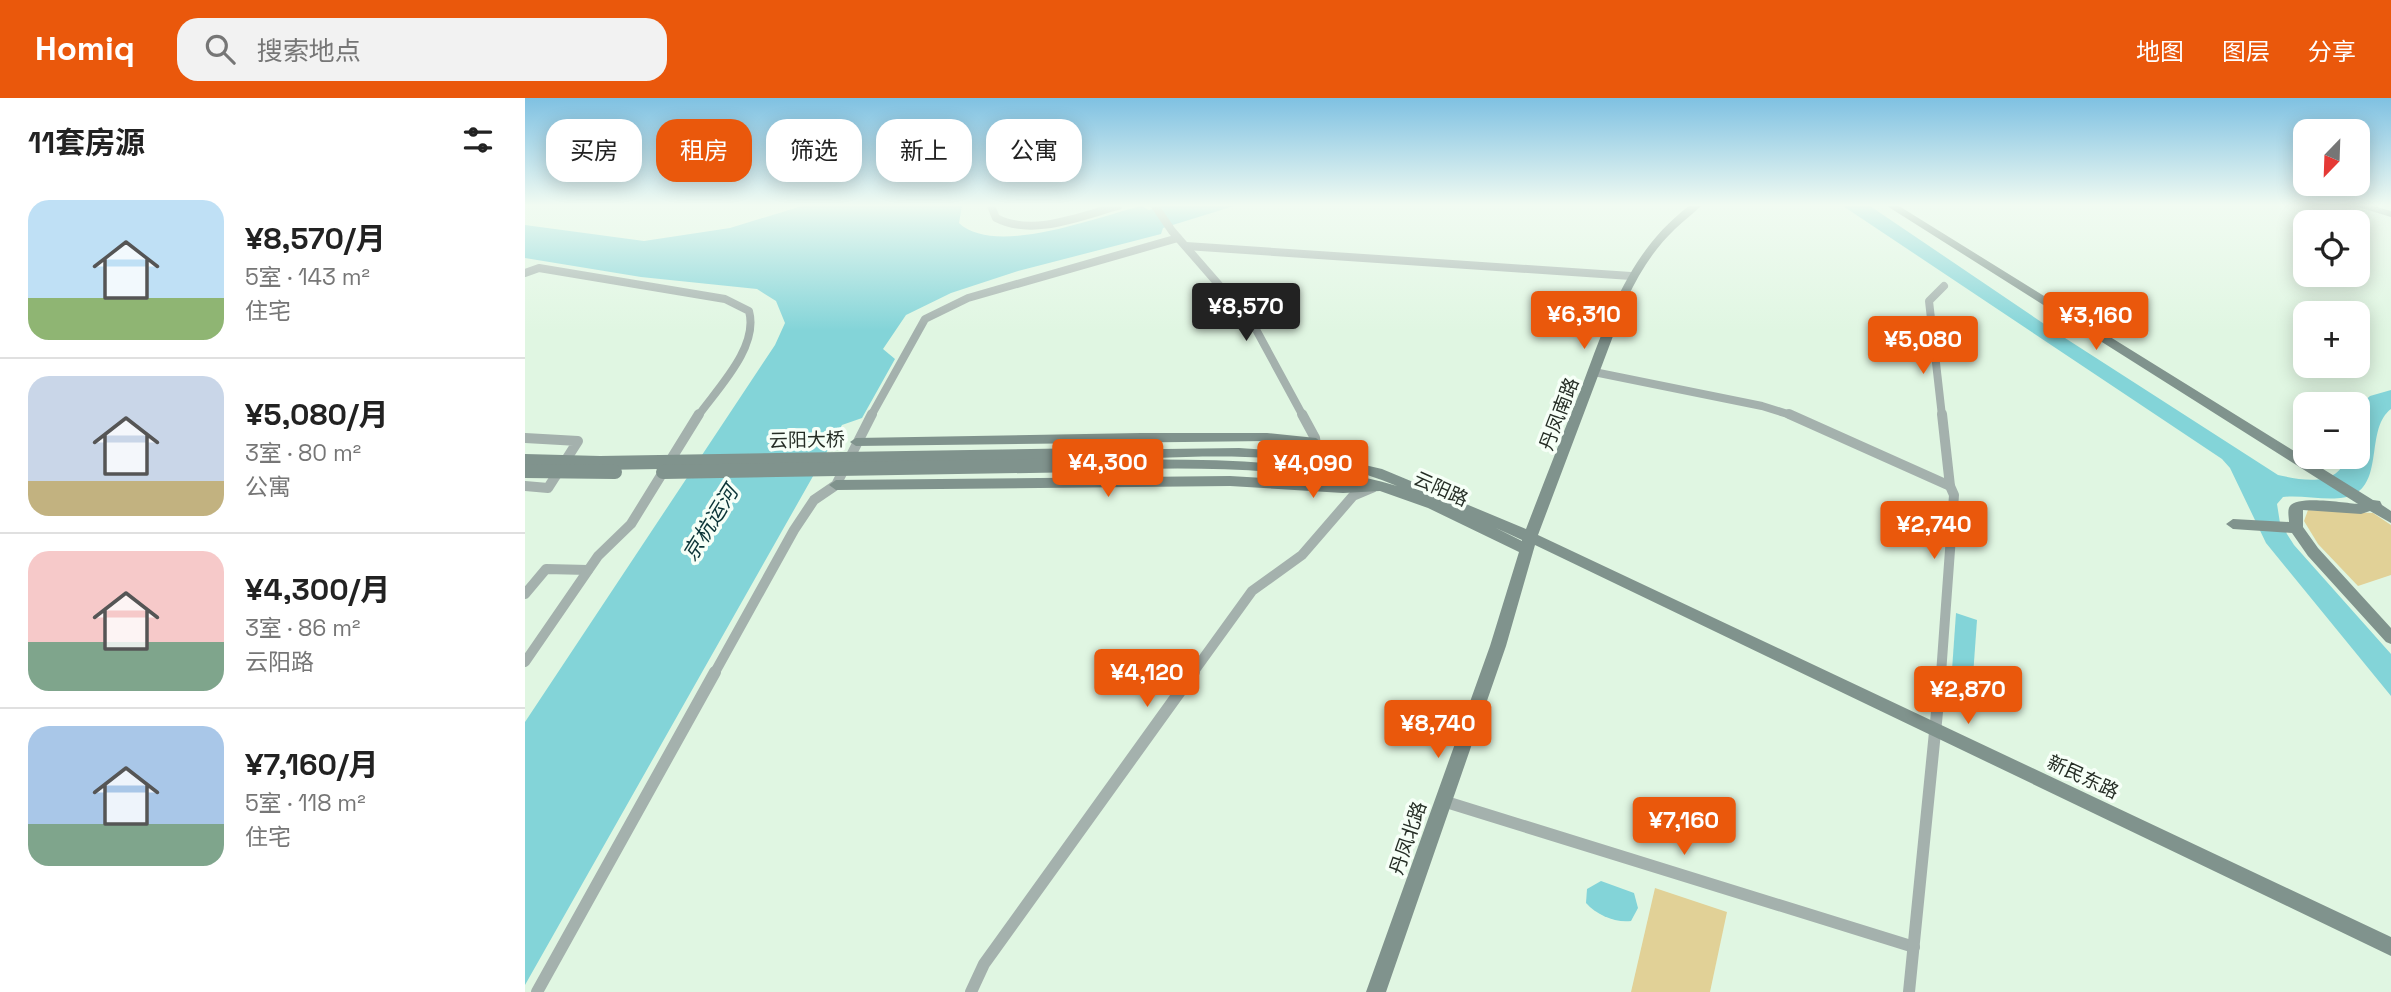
<!DOCTYPE html>
<html lang="zh">
<meta charset="utf-8">
<style>
body{margin:0;font-family:"Space Grotesk","Noto Sans SC",sans-serif;background:#f2f2f2;color:#222;height:100vh;display:flex;flex-direction:column;font-size:26px;white-space:nowrap}
*{box-sizing:border-box;margin:0}
p{font-size:23px;color:#767676}
.icon{flex:none;width:38px;height:38px;fill:none;stroke:currentColor;stroke-width:2;stroke-linecap:round;stroke-linejoin:round}
.map{position:relative;flex:1;overflow:hidden}
.sheet{display:flex;flex-direction:column;background:#fff;width:525px}
.sheet>*{flex:none}
.banner{position:absolute;left:21px;top:21px;width:665px;height:63px;display:flex;gap:14px}
.needle{width:46px;rotate:203deg}
.fabs{position:absolute;left:1768px;top:21px;display:grid;gap:14px}
.fabs a{display:grid;place-items:center;width:77px;height:77px;border-radius:14px;background:#fff;box-shadow:0 4px 18px #0003;font-size:35px}
.price{position:absolute;translate:-50% -60px;padding:0 16px;border-radius:7px;background:#ea580c;color:#fff;font-size:23px;line-height:46px;filter:drop-shadow(0 2px 4px #0008)}
.price::after{content:'';position:absolute;left:50%;top:42px;width:21px;height:16px;margin-left:-10px;background:inherit;clip-path:polygon(0 0,100% 0,50% 100%)}
.price.selected{background:#222;color:#fff}
ul{padding:0;list-style:none}
li{display:flex;align-items:center;gap:21px;height:175px;padding:0 28px}
li+li{border-top:2px solid #e0e0e0}
li span{display:grid;place-items:center;flex:none;width:196px;height:140px;border-radius:21px;color:#555}
li>.icon{margin-inline-start:auto}
span .icon{width:84px;height:84px;fill:#fffc;stroke-width:1}
li b{font-size:30px}
h2{display:flex;justify-content:space-between;align-items:center;height:84px;padding:0 28px;font-size:30px}
.chip{padding:0 24px;border-radius:21px;background:#fff;box-shadow:0 4px 18px #0003;font-size:24px;line-height:63px}
.chip.selected{background:#ea580c;color:#fff}
header{display:flex;align-items:center;gap:42px;box-sizing:border-box;height:98px;padding:0 35px;background:#ea580c;color:#fff}
header strong{font-size:33px}
nav{display:flex;gap:38px;margin-inline-start:auto;font-size:24px}
.search{width:490px;height:63px;background:#f2f2f2;display:flex;align-items:center;gap:18px;box-sizing:border-box;padding:0 24px;border-radius:21px;color:#767676;font-size:26px}
main{display:flex;flex:1;min-height:0}
.map>svg:first-child{display:block}
.green{fill:#e1d197}
.water{fill:#83d4d8}
.lines{fill:none;stroke-linecap:round;stroke-linejoin:round}
.street-far2{stroke:#a4b1ad;stroke-width:8}
.street-far1{stroke:#a4b1ad;stroke-width:10}
.street{stroke:#a4b1ad;stroke-width:12}
.secondary{fill:#80938d;fill-rule:evenodd}
.secondary-bridge{stroke:#80938d;stroke-width:14}
.labels{text-anchor:middle;dominant-baseline:central;stroke-width:7;stroke-linejoin:round;paint-order:stroke}
.street-label{font-size:19px;fill:#252d25;stroke:#f6fff7}
.water-label{font-size:21px;font-style:italic;fill:#0a3336;stroke:#f6fff7}
</style>
<header>
<strong>Homiq</strong>
<div class="search"><svg class="icon" aria-label="search" viewBox="0 0 24 24"><circle cx="10" cy="10" r="6"/><path d="M15 15l6 6"/></svg>搜索地点</div>
<nav><a>地图</a><a>图层</a><a>分享</a></nav>
</header>
<main>
<section class="sheet">
<h2>11套房源<svg class="icon" aria-label="filters" viewBox="0 0 24 24"><path d="M4 7h16M4 17h16"/><circle cx="9" cy="7" r="2"/><circle cx="15" cy="17" r="2"/></svg></h2>
<ul>
<li><span style="background:linear-gradient(#bfe0f5 70%,#8fb573 0)"><svg class="icon" aria-label="home" viewBox="0 0 24 24"><path d="M3 11l9-7 9 7M6 9v11h12V9"/></svg></span><div><b>¥8,570/月</b><p>5室 · 143 m²</p><p>住宅</p></div></li>
<li><span style="background:linear-gradient(#c9d6e8 75%,#c2b280 0)"><svg class="icon" aria-label="home" viewBox="0 0 24 24"><path d="M3 11l9-7 9 7M6 9v11h12V9"/></svg></span><div><b>¥5,080/月</b><p>3室 · 80 m²</p><p>公寓</p></div></li>
<li><span style="background:linear-gradient(#f6c9c9 65%,#7fa58c 0)"><svg class="icon" aria-label="home" viewBox="0 0 24 24"><path d="M3 11l9-7 9 7M6 9v11h12V9"/></svg></span><div><b>¥4,300/月</b><p>3室 · 86 m²</p><p>云阳路</p></div></li>
<li><span style="background:linear-gradient(#a9c7e8 70%,#7fa58c 0)"><svg class="icon" aria-label="home" viewBox="0 0 24 24"><path d="M3 11l9-7 9 7M6 9v11h12V9"/></svg></span><div><b>¥7,160/月</b><p>5室 · 118 m²</p><p>住宅</p></div></li>
</ul>
</section>
<div class="map">
<svg width="1866" height="894" viewBox="0 0 1866 894">
<rect width="100%" height="100%" fill="#e0f6e2"/>
<!-- green -->
<g class="green">
<polygon points="1783,412 1848,415 1866,427 1866,477 1833,488 1793,446 1779,423"/>
<polygon points="1130,790 1202,814 1185,894 1106,894"/>
</g>
<!-- water -->
<g class="water">
<path d="M 277,108 L 437,108 L 434,125 C 470,159 572,119 616,108 L 624,112 L 635,108 L 709,108 L 638,130 L 636,136 L 493,173 L 426,195 L 381,217 L 358,251 L 370,261 L 337,320 L 317,327 L 0,887 L 0,624 L 250,247 L 260,225 L 251,203 L 232,191 L 116,179 L 0,160 L 0,127 L 119,143 L 205,130 Z"/>
<path d="M 1318,108 L 1345,108 L 1540,240 L 1753,377 C 1777,382 1813,390 1821,359 L 1832,359 L 1835,307 L 1845,298 L 1866,292 L 1866,311 C 1841,330 1858,380 1830,396 C 1811,406 1779,396 1758,399 L 1752,406 L 1755,425 L 1769,447 L 1866,556 L 1866,598 L 1741,445 L 1705,370 L 1697,361 Z"/>
<polygon points="1431,515 1452,522 1447,592 1426,586"/>
<path d="M 1076,783 L 1109,795 L 1113,810 L 1106,823 C 1090,825 1072,817 1061,805 L 1062,791 Z"/>
</g>
<g class="lines">
<!-- street-far2 -->
<g class="street-far2">
<path d="M 466,108 L 471,120 C 508,139 556,118 593,108"/>
<polyline points="630,108 647,133 728,226 778,318"/>
<polyline points="661,148 1106,178"/>
<path d="M 0,175 L 14,170 L 200,201 L 224,213 C 234,249 193,290 173,318"/>
<polyline points="1069,274 1237,308 1269,318"/>
<polyline points="346,318 400,221 443,200 653,140"/>
<polyline points="1417,318 1404,203 1419,188"/>
</g>
<!-- street-far1 -->
<g class="street-far1">
<polyline points="777,316 790,340 793,361"/>
<polyline points="1264,316 1425,388 1429,397 1416,576"/>
<polyline points="1417,316 1425,388"/>
<polyline points="0,340 53,343 23,390 0,388"/>
<polyline points="0,496 21,471 63,472"/>
<polyline points="0,564 73,458 106,426 174,316"/>
<polyline points="189,576 269,432 289,402 311,387 347,316"/>
<polyline points="667,576 727,493 777,457 828,398 847,390"/>
</g>
<!-- street -->
<g class="street">
<polyline points="918,703 1389,849"/>
<polyline points="12,894 190,574"/>
<polyline points="446,894 459,866 669,574"/>
<polyline points="1384,894 1416,574"/>
</g>
<!-- secondary -->
<g class="secondary">
<path d="M 1164,108 L 1176,108 C 1168,116 1158,123 1150,131 C 1129,151 1114,175 1102,201 L 1013,437 L 1866,839 L 1866,858 L 1010,447 L 981,548 L 861,894 L 841,894 L 965,548 L 994,454 L 903,410 L 855,393 L 818,395 L 705,388 L 311,392 L 304,387 L 311,382 L 705,378 L 824,385 C 737,367 648,370 560,372 L 553,367 L 560,362 C 666,361 769,358 872,388 C 777,347 666,360 565,362 L 559,357 L 565,352 L 714,350 L 788,355 L 857,371 L 1001,431 C 1019,384 1037,338 1056,291 C 1082,222 1103,154 1164,108 ZM 971,430 L 997,442 L 997,443 Z"/>
<path d="M 1362,108 L 1374,108 L 1848,402 L 1855,403 L 1857,407 L 1866,413 L 1866,425 L 1845,413 L 1836,416 L 1778,412 L 1778,429 L 1793,450 L 1866,530 L 1866,546 L 1861,544 L 1783,458 L 1767,435 L 1708,431 L 1701,426 L 1708,421 L 1764,424 C 1764,419 1762,412 1765,408 C 1773,397 1820,405 1833,406 Z"/>
<polygon points="1830,108 1848,108 1866,113 1866,119"/>
<polygon points="616,335 742,335 791,340 797,345 791,350 742,343 331,348 325,344 331,340"/>
</g>
<!-- secondary-bridge -->
<g class="secondary-bridge">
<polyline points="0,363 75,365 565,357"/>
<polyline points="0,373 90,374"/>
<polyline points="138,374 560,367"/>
</g>
</g>
<!-- sky -->
<linearGradient id="sky" x2="0" y2="1"><stop stop-color="#7fc1e2"/><stop offset="0.46" stop-color="#f1fbf2"/><stop offset="1" stop-color="#f1fbf2" stop-opacity="0"/></linearGradient>
<rect width="1866" height="233" fill="url(#sky)"/>
<g class="labels">
<!-- street labels -->
<g class="street-label">
<text transform="translate(1034 316) rotate(-69)">丹凤南路</text>
<text transform="translate(282 342) rotate(-1)">云阳大桥</text>
<text transform="translate(916 391) rotate(24)">云阳路</text>
<text transform="translate(1558 679) rotate(25)">新民东路</text>
<text transform="translate(883 740) rotate(-71)">丹凤北路</text>
</g>
<!-- water labels -->
<g class="water-label">
<text transform="translate(185 425) rotate(-58)">京杭运河</text>
</g>
</g>
</svg>
<div class="fabs">
<a><svg class="needle" viewBox="-14 -14 28 28"><path d="M0-13l5 13h-10z" fill="#e53935"/><path d="M0 13l5-13h-10z" fill="#767676"/></svg></a>
<a><svg class="icon" aria-label="locate" viewBox="0 0 24 24"><circle cx="12" cy="12" r="6"/><path d="M12 2v4M12 18v4M2 12h4M18 12h4"/></svg></a>
<a>+</a>
<a>−</a>
</div>
<b class="price selected" style="left:721px;top:245px">¥8,570</b>
<b class="price" style="left:1059px;top:253px">¥6,310</b>
<b class="price" style="left:1571px;top:254px">¥3,160</b>
<b class="price" style="left:1398px;top:278px">¥5,080</b>
<b class="price" style="left:583px;top:401px">¥4,300</b>
<b class="price" style="left:788px;top:402px">¥4,090</b>
<b class="price" style="left:1409px;top:463px">¥2,740</b>
<b class="price" style="left:622px;top:611px">¥4,120</b>
<b class="price" style="left:1443px;top:628px">¥2,870</b>
<b class="price" style="left:913px;top:662px">¥8,740</b>
<b class="price" style="left:1159px;top:759px">¥7,160</b>
<div class="banner">
<a class="chip">买房</a>
<a class="chip selected">租房</a>
<a class="chip">筛选</a>
<a class="chip">新上</a>
<a class="chip">公寓</a>
</div>
</div>
</main>
